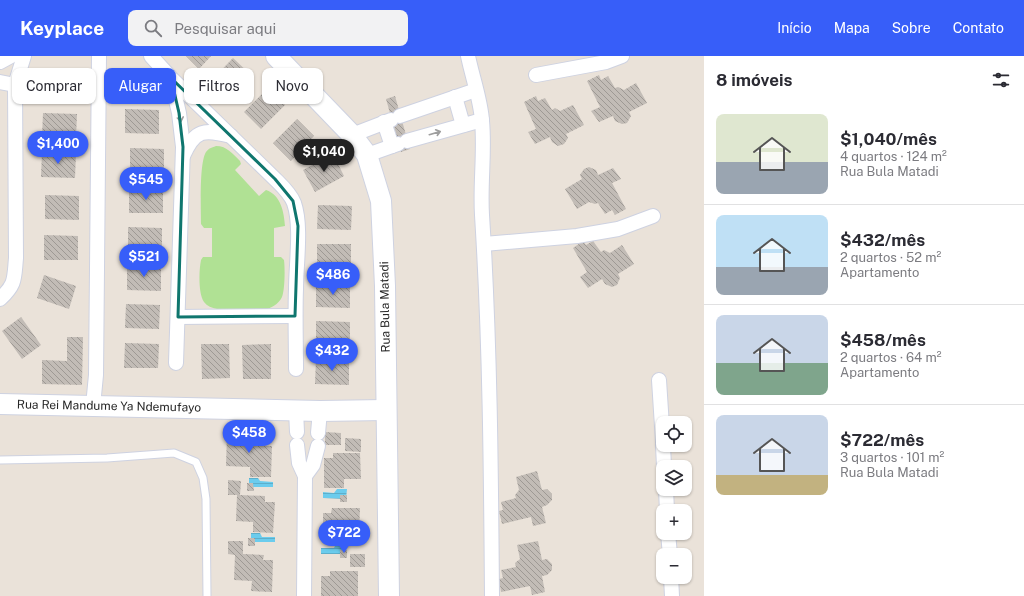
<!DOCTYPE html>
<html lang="pt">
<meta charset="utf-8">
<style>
body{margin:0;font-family:"Public Sans",sans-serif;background:#f2f2f3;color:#2b2b33;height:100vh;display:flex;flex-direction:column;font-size:15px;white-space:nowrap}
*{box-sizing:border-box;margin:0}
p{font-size:13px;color:#7c7c81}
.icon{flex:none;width:22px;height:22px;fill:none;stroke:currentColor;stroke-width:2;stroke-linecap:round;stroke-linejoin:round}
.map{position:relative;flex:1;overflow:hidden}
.details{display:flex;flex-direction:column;background:#fff;width:320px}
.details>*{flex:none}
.banner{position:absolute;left:12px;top:12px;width:380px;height:36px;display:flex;gap:8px}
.fabs{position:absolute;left:656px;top:360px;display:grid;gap:8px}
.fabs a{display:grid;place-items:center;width:36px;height:36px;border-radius:8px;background:#fff;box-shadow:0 1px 3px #0004;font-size:20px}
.price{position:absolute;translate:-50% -34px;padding:0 9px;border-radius:14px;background:#375ef9;color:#fff;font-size:13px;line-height:26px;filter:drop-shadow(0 1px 2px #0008)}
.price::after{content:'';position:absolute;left:50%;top:24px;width:12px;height:9px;margin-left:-6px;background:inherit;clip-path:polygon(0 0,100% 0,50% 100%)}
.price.active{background:#222;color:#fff}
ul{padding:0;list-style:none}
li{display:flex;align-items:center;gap:12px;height:100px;padding:0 12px}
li+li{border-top:1px solid #e1e1e2}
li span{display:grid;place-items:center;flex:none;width:112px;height:80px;border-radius:8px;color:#555}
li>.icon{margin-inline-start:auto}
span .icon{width:48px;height:48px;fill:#fffc;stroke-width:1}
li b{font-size:17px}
h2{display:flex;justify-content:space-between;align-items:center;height:48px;padding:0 12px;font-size:17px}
.tag{padding:0 14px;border-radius:8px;background:#fff;box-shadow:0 1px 3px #0004;font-size:14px;line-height:36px}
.tag.active{background:#375ef9;color:#fff}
header{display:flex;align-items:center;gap:24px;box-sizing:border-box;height:56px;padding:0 20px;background:#375ef9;color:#fff}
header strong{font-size:19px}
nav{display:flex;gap:22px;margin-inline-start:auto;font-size:14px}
.search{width:280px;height:36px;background:#f2f2f3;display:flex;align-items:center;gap:10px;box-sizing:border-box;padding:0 14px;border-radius:8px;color:#7c7c81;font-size:15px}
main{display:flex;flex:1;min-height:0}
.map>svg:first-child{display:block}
.grass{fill:#b0e194}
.water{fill:url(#water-rules)}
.building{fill:url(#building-back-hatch)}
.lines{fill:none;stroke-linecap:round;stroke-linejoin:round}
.lane-casing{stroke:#ced2e1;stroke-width:9}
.street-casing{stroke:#ced2e1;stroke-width:16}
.secondary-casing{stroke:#ced2e1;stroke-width:22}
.lane{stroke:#fff;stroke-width:7}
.street{stroke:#fff;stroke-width:14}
.secondary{stroke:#fff;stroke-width:20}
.oneway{stroke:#9e9e9e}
.marked{fill:none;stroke:#0f766e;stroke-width:3;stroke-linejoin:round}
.labels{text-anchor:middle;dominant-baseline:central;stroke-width:4;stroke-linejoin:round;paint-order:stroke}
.street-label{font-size:12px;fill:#272727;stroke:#fff}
</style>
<header>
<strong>Keyplace</strong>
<div class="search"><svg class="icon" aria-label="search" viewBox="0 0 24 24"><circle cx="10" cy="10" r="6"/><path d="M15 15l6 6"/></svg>Pesquisar aqui</div>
<nav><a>Início</a><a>Mapa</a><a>Sobre</a><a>Contato</a></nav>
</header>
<main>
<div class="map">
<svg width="704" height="540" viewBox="0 0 704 540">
<defs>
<pattern id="water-rules" width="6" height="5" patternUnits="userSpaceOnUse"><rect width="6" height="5" fill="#6bcced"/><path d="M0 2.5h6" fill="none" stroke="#5dafcb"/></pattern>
<pattern id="building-back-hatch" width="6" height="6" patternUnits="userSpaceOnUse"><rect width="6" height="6" fill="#c2bcb6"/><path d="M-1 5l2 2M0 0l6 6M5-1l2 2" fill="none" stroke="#9e9994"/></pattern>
</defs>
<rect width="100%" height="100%" fill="#eae2d9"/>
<!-- grass -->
<path class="grass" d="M 216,90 C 227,90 233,98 240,105 L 241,108 L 235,114 L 259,140 L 266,134 C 281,139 284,156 285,170 L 274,172 L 274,201 L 281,201 L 284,204 C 285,212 285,233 282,241 C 279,248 270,253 263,254 C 256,256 224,255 217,253 C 212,252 207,250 204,246 C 198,237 199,214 201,204 L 203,201 L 212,201 L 212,172 L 204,172 L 201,168 C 201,153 199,107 206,96 C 209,92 211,92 216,90 Z"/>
<!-- water -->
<g class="water">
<polygon points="249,422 258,422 260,425 273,426 273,431 249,431"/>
<polygon points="337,433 347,433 346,443 323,442 323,436 334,437"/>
<polygon points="251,477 260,477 262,481 275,481 275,486 251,486"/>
<polygon points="336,488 346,488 346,498 321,498 321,492 334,492"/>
</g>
<!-- building -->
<g class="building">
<polygon points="186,0 211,0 199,13"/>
<polygon points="233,2 251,19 227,44 209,27"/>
<polygon points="45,12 78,13 78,37 44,36"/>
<polygon points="599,19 601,24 608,20 615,32 618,31 624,34 636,27 647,47 629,56 631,60 627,67 622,68 615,65 613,60 599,66 591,55 600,51 587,25"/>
<polygon points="268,32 285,49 261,73 244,56"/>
<polygon points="395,40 410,93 401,96 386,43"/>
<polygon points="536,40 538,45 545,42 552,54 555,52 560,55 573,49 584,69 566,78 568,82 564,88 558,90 552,86 550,81 535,88 528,76 536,73 524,46"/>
<polygon points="125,53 159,54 159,78 125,77"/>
<polygon points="43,57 77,58 76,82 42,81"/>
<polygon points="297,63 314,80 291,105 273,87"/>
<polygon points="130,92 164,93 164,118 130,117"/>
<polygon points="42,96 76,97 75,122 41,121"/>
<polygon points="333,98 344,120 315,136 303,114"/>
<polygon points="589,111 596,114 598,119 613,112 621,123 612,127 626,153 615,159 612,154 605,158 598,147 595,148 589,146 577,153 565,133 582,123 580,119 584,113"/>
<polygon points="129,132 163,133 163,157 129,157"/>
<polygon points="45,139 79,140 79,164 45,163"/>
<polygon points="318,149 352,150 351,174 317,173"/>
<polygon points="128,171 162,172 162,196 128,195"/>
<polygon points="44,179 78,180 78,204 44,204"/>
<polygon points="583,185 586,189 593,185 601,196 604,194 610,197 622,189 634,208 618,218 620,222 617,229 612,231 605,228 602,223 588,232 580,221 587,216 573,192"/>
<polygon points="317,188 351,188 351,213 317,212"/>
<polygon points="127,209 161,210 161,235 127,234"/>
<polygon points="44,219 76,230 69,253 37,242"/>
<polygon points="316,227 350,228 350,252 316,251"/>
<polygon points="126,248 160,249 159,273 125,272"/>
<polygon points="21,261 41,289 22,303 2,275"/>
<polygon points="316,265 350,266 350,291 316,290"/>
<polygon points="67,281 83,281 82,329 42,328 42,304 67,305"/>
<polygon points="125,287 159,288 158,312 124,312"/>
<polygon points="201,288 229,288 230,322 202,323"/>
<polygon points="271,288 271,323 243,323 242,289"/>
<polygon points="316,303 349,304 349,329 315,328"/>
<polygon points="325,376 341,377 341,389 325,389"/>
<polygon points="227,377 263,378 262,390 272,390 271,421 250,421 250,411 226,410"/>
<polygon points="345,382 361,383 361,396 345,395"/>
<polygon points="333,397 360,397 361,423 344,423 344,432 324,432 324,402 333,402"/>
<polygon points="537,415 542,434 547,433 552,438 552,444 547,449 542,451 546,467 533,470 531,461 502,468 499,455 503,454 501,446 516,442 515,439 519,434 516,421"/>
<polygon points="228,424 241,425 240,439 265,440 265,446 275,446 273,477 253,476 253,466 236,465 237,439 228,439"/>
<polygon points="247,427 253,427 254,435 247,435"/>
<rect x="340" y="439" width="7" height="7"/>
<polygon points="332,452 360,452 359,478 343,477 343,487 323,487 323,457 331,457"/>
<rect x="248" y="482" width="7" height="8"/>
<polygon points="228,485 243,485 243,498 264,499 263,504 273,504 272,536 251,535 252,525 234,524 235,499 228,498"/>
<polygon points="538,485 542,504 547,503 552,508 552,514 547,519 542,520 545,536 532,539 530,530 501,536 499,523 503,522 501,514 516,511 515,507 520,503 517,489"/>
<rect x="340" y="494" width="7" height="8"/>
<rect x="350" y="498" width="15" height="13"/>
<polygon points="330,515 358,515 358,540 321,540 321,520 330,520"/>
</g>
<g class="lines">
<defs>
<polyline id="lane" points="0,404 107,402 174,397 196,406 203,422 206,443 207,540"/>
<g id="street">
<path d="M 151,0 L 171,22 L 275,123 C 282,130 290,137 294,147 C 302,170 296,208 296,233 C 295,259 296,286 296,313"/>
<path d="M 468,0 C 472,20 481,45 482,65 C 485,96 480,127 482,159 C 490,286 491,413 492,540"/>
<polyline points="0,6 11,0"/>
<polyline points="536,19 606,6 622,0"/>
<polyline points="171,23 179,57 183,91 176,307"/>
<polyline points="0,26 15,29"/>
<polyline points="455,41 463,69"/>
<polyline points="400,60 476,34"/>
<polyline points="384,66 392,90"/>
<polyline points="352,79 391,64"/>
<polyline points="407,85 482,64"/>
<polyline points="367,99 398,88"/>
<path d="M 183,100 C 195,73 204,73 231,80"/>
<polyline points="484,188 577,180 618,173 653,160"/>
<path d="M 0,243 C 16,228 14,223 16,202 L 15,29 L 24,0"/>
<polyline points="178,261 295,260"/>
<polyline points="659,324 663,386"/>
<polyline points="93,350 96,319 99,0"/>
<polyline points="296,354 297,376"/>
<polyline points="318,377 320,355"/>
<polyline points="297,389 299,407 305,420 304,540"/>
<polyline points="663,389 664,411"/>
<polyline points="305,420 313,409 318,390"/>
<polyline points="666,433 667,455"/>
<polyline points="668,477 670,499"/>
<polyline points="671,521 672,540"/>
</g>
<g id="secondary">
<polyline points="276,0 352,79 367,99 381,145 385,230 389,540"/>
<polyline points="0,348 320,355 385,354"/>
</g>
</defs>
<!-- lane casing -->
<use href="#lane" class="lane-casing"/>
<!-- street casing -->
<use href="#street" class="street-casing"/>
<!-- secondary casing -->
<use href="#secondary" class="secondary-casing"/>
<!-- lane -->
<use href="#lane" class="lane"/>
<!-- street -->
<use href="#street" class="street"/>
<!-- secondary -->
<use href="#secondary" class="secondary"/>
</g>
<!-- one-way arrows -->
<defs><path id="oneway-shaft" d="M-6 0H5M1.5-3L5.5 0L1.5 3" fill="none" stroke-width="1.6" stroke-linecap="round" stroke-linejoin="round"/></defs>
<g class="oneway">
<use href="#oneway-shaft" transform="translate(180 60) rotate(80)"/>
<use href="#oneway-shaft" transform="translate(435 77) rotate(-16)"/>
</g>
<!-- marked area -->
<path class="marked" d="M 171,22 L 275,123 L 293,145 L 298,170 L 295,260 L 178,261 L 183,91 L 179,57 Z"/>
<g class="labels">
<!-- street labels -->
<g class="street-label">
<text transform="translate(385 251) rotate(-91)">Rua Bula Matadi</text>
<text transform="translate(109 350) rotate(1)">Rua Rei Mandume Ya Ndemufayo</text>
</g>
</g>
</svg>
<div class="fabs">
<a><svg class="icon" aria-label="locate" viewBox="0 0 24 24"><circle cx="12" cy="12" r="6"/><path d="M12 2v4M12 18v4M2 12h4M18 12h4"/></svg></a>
<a><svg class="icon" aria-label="layers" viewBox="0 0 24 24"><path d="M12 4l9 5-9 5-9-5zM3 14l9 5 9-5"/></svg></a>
<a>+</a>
<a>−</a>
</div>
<b class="price" style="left:58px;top:109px">$1,400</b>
<b class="price active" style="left:324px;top:117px">$1,040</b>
<b class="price" style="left:146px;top:145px">$545</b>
<b class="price" style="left:144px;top:222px">$521</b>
<b class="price" style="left:333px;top:240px">$486</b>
<b class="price" style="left:332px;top:316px">$432</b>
<b class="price" style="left:249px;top:398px">$458</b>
<b class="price" style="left:344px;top:498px">$722</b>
<div class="banner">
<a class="tag">Comprar</a>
<a class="tag active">Alugar</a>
<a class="tag">Filtros</a>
<a class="tag">Novo</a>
</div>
</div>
<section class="details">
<h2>8 imóveis<svg class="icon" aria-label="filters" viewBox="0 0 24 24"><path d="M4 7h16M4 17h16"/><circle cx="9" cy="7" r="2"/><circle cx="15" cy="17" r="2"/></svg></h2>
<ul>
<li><span style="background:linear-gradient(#dfe7d0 60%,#9aa5b1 0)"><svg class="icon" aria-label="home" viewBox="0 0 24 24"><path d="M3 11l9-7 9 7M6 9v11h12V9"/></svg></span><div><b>$1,040/mês</b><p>4 quartos · 124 m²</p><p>Rua Bula Matadi</p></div></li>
<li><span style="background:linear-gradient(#bfe0f5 65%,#9aa5b1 0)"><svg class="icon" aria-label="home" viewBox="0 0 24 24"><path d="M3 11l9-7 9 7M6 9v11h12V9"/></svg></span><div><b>$432/mês</b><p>2 quartos · 52 m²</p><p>Apartamento</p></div></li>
<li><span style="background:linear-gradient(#c9d6e8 60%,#7fa58c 0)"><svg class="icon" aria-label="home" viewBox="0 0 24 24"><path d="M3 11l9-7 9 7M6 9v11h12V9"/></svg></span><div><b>$458/mês</b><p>2 quartos · 64 m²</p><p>Apartamento</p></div></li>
<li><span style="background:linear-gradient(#c9d6e8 75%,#c2b280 0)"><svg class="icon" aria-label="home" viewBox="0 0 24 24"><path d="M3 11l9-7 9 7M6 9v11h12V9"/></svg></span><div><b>$722/mês</b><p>3 quartos · 101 m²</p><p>Rua Bula Matadi</p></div></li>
</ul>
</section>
</main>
